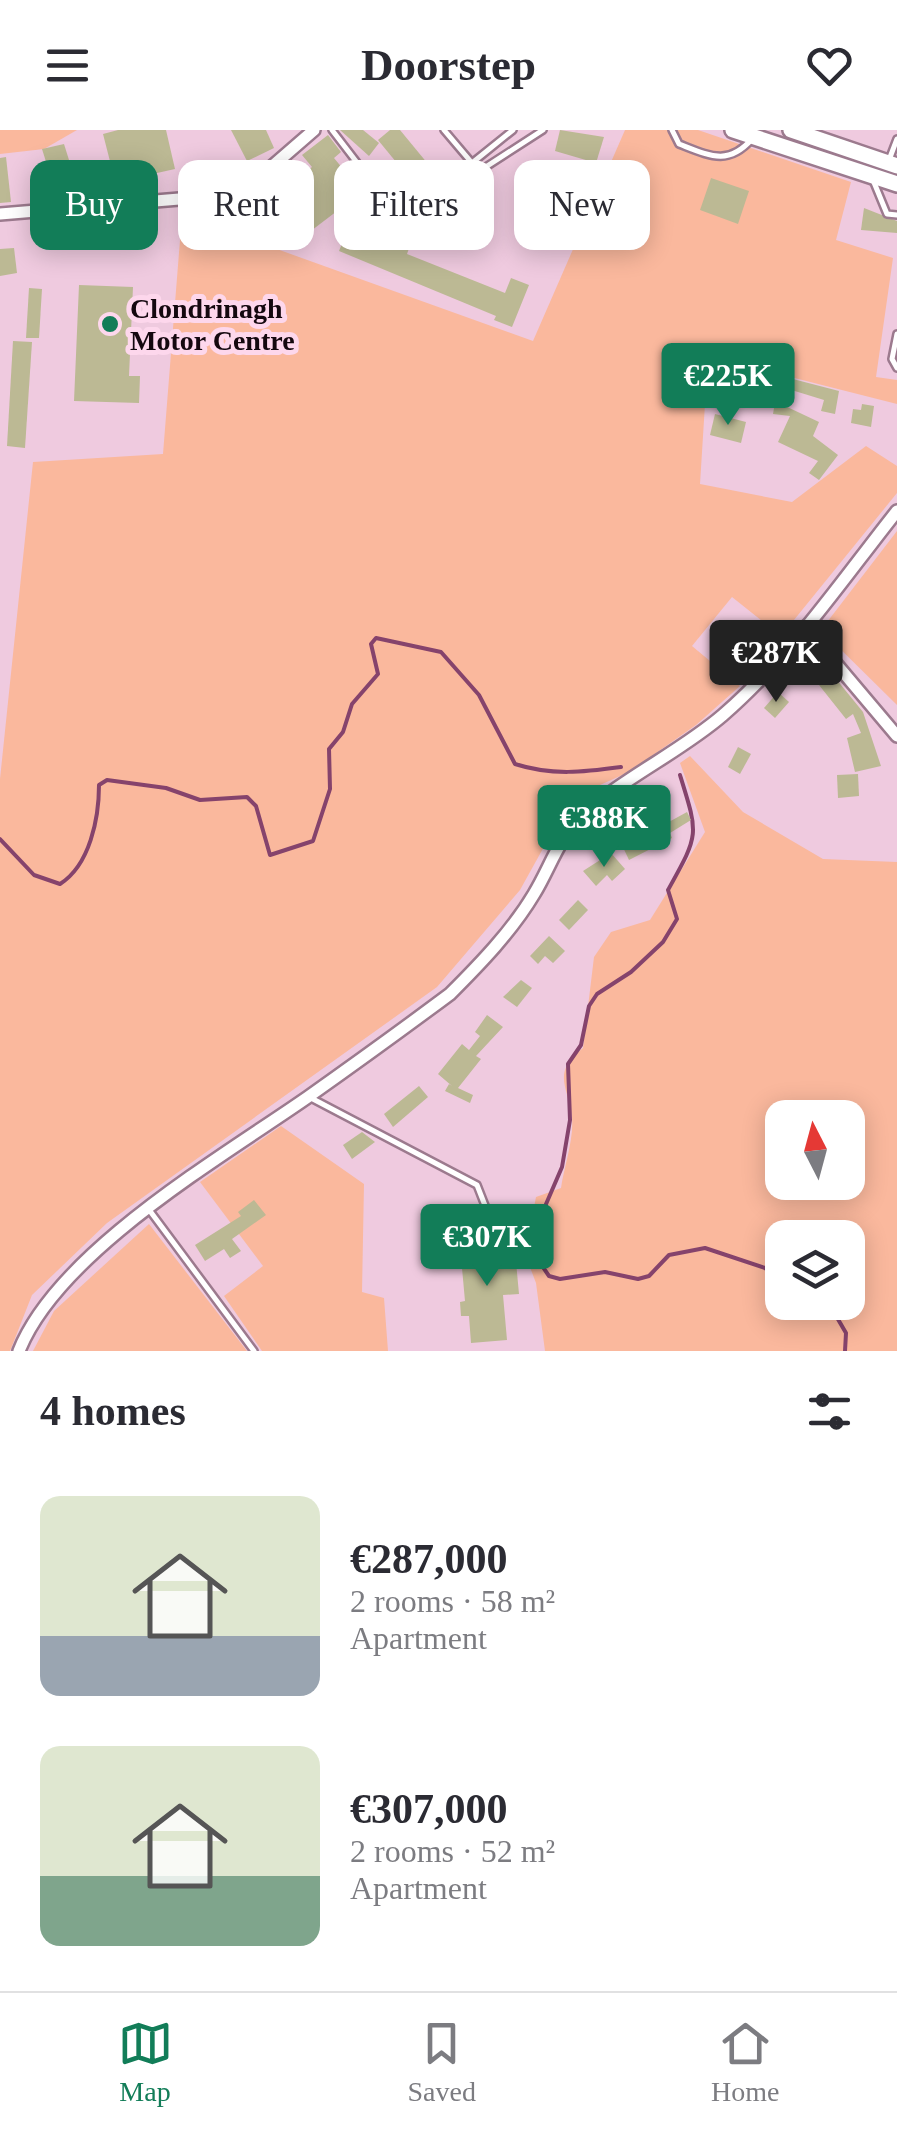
<!DOCTYPE html>
<meta charset="utf-8">
<style>
body{margin:0;font-family:Georgia,serif;background:#f7f7f7;color:#2b2b33;height:100vh;display:flex;flex-direction:column;font-size:38px;white-space:nowrap}
*{box-sizing:border-box;margin:0}
p{font-size:32px;color:#7c7c81}
.icon{flex:none;width:55px;height:55px;fill:none;stroke:currentColor;stroke-width:2;stroke-linecap:round;stroke-linejoin:round}
.map{position:relative;height:1221px;overflow:hidden}
.drawer{display:flex;flex-direction:column;background:#fff;flex:1}
.drawer>*{flex:none}
.top-card{position:absolute;left:30px;top:30px;width:838px;height:90px;display:flex;gap:20px}
.needle{width:65px;rotate:354deg}
.tools{position:absolute;left:765px;top:970px;display:grid;gap:20px}
.tools a{display:grid;place-items:center;width:100px;height:100px;border-radius:20px;background:#fff;box-shadow:0 5px 25px #0003;font-size:50px}
.price{position:absolute;translate:-50% -85px;padding:0 22px;border-radius:10px;background:#127d58;color:#fff;font-size:32px;line-height:65px;filter:drop-shadow(0 2px 5px #0008)}
.price::after{content:'';position:absolute;left:50%;top:60px;width:30px;height:22px;margin-left:-15px;background:inherit;clip-path:polygon(0 0,100% 0,50% 100%)}
.price.on{background:#222;color:#fff}
ul{padding:0;list-style:none}
li{display:flex;align-items:center;gap:30px;height:250px;padding:0 40px}
li span{display:grid;place-items:center;flex:none;width:280px;height:200px;border-radius:20px;color:#555}
li>.icon{margin-inline-start:auto}
span .icon{width:120px;height:120px;fill:#fffc;stroke-width:1}
li b{font-size:42px}
h2{display:flex;justify-content:space-between;align-items:center;height:120px;padding:0 40px;font-size:42px}
.tag{padding:0 35px;border-radius:20px;background:#fff;box-shadow:0 5px 25px #0003;font-size:35px;line-height:90px}
.tag.on{background:#127d58;color:#fff}
header{display:flex;justify-content:space-between;align-items:center;height:130px;padding:0 40px;background:#fff;font-size:45px;font-weight:700}
.tabs{display:flex;justify-content:space-around;align-items:center;height:140px;border-top:2px solid #e1e1e2;background:#fff;font-size:28px;color:#7c7c81}
.tabs a{display:grid;justify-items:center;gap:5px}
.tabs .on{color:#127d58}
.map>svg:first-child{display:block}
.green{fill:#fab89d;fill-rule:evenodd}
.lines{fill:none;stroke-linecap:round;stroke-linejoin:round}
.stream{stroke:#85436c;stroke-width:4}
.building{fill:#bcb994}
.lane-casing{stroke:#9c7a8e;stroke-width:10}
.street-casing{stroke:#9c7a8e;stroke-width:16}
.secondary-casing{stroke:#9c7a8e;stroke-width:20}
.lane{stroke:#fff;stroke-width:5}
.street{stroke:#fff;stroke-width:11}
.secondary{stroke:#fff;stroke-width:15}
.poi-dot{fill:#127d58;stroke:#fdd7ec;stroke-width:4}
.labels{text-anchor:middle;dominant-baseline:central;stroke-width:10;stroke-linejoin:round;paint-order:stroke}
.poi-label{font-size:28px;font-weight:bold;fill:#14080f;stroke:#fdd7ec;text-anchor:start}
</style>
<header><svg class="icon" aria-label="menu" viewBox="0 0 24 24"><path d="M4 6h16M4 12h16M4 18h16"/></svg>Doorstep<svg class="icon" aria-label="heart" viewBox="0 0 24 24"><path d="M12 20l-8-8c-3-5 5-10 8-4 3-6 11-1 8 4z"/></svg></header>
<div class="map">
<svg width="897" height="1221" viewBox="0 0 897 1221">
<rect width="100%" height="100%" fill="#efcadf"/>
<!-- green -->
<g class="green">
<polygon points="0,0 77,0 44,19 0,24"/>
<polygon points="625,0 698,0 851,52 836,110 893,128 876,247 897,250 897,274 708,226 700,354 792,372 866,316 897,336 897,363 781,506 732,467 692,516 740,556 696,595 629,642 571,668 520,760 437,857 107,1093 32,1165 10,1221 0,1221 0,649 33,332 163,324 182,85 533,211"/>
<polygon points="897,401 897,575 821,500"/>
<path d="M 690,626 L 743,682 L 823,729 L 897,732 L 897,1221 L 545,1221 L 536,1153 L 525,1124 L 536,1067 L 561,1058 C 564,1037 574,1009 572,988 C 568,955 551,943 583,918 L 594,827 L 611,802 L 650,790 L 705,702 L 680,633 ZM 782,988 L 848,988 L 848,1052 L 782,1052 ZM 782,1108 L 848,1108 L 848,1172 L 782,1172 Z"/>
<polygon points="281,996 364,1054 362,1162 384,1168 388,1221 262,1221 224,1166 263,1136 200,1052"/>
<polygon points="149,1094 247,1221 33,1221 54,1181"/>
</g>
<g class="lines">
<!-- stream -->
<g class="stream">
<path d="M 680,645 C 699,706 699,704 668,760 L 677,789 L 663,812 L 631,842 L 597,864 L 589,876 L 581,915 L 568,934 L 570,990 L 562,1037 L 534,1102 L 534,1124 L 549,1146 L 560,1149 L 605,1142 L 638,1149 L 649,1146 L 669,1125 L 705,1118 L 765,1138 L 782,1153"/>
<path d="M 0,709 L 34,745 L 60,754 C 90,735 99,688 99,655 L 107,650 L 166,658 L 200,670 L 247,667 L 256,676 L 270,725 L 313,711 L 330,659 L 329,619 L 343,602 L 352,574 L 378,544 L 371,514 L 376,508 L 441,522 L 479,565 L 515,634 C 552,646 584,642 621,637"/>
<polyline points="828,1172 846,1203 845,1221"/>
</g>
</g>
<!-- building -->
<g class="building">
<polygon points="118,0 166,0 175,39 148,45 146,35 113,43 103,4"/>
<polygon points="231,0 266,0 274,18 247,31"/>
<polygon points="340,0 363,0 379,13 369,26"/>
<polygon points="390,0 400,0 442,51 424,66 378,10"/>
<polygon points="560,0 604,7 596,33 555,21"/>
<polygon points="328,5 341,22 334,28 362,62 299,110 249,86 312,37 302,25"/>
<polygon points="64,14 80,65 57,67 42,19"/>
<polygon points="6,27 11,72 0,73 0,28"/>
<polygon points="536,39 589,54 583,77 540,66 543,55 532,52"/>
<polygon points="711,48 749,61 738,94 700,80"/>
<polygon points="864,78 897,91 897,103 861,100"/>
<polygon points="355,81 413,107 407,124 505,163 511,148 529,155 512,197 494,190 496,186 339,121"/>
<polygon points="14,118 17,143 0,146 0,119"/>
<polygon points="79,155 133,157 129,246 140,246 139,273 74,271"/>
<polygon points="29,158 42,159 39,208 26,208"/>
<polygon points="13,211 32,212 25,318 7,316"/>
<polygon points="789,248 839,261 835,284 821,281 824,270 785,258"/>
<polygon points="777,260 786,261 783,275 819,292 813,306 838,325 819,350 809,343 818,331 778,312 790,286 773,284"/>
<polygon points="862,274 874,276 871,297 851,293 853,279 861,280"/>
<polygon points="715,284 746,292 741,313 710,305"/>
<polygon points="739,498 749,508 732,526 722,517"/>
<polygon points="832,544 863,582 881,636 855,642 847,608 861,603 853,584 846,589 819,555"/>
<polygon points="778,562 789,572 775,588 764,578"/>
<polygon points="738,617 751,624 740,644 728,637"/>
<polygon points="858,644 859,666 838,668 837,645"/>
<polygon points="687,682 691,690 670,703 672,708 629,730 620,711 633,705 636,710"/>
<polygon points="611,723 625,739 612,751 607,745 596,756 583,741"/>
<polygon points="578,770 588,780 569,800 559,790"/>
<polygon points="549,806 565,821 553,833 545,826 538,834 530,826"/>
<polygon points="521,850 532,858 517,877 503,867"/>
<polygon points="487,885 503,897 476,926 481,929 458,958 473,965 470,973 445,961 449,954 452,956 438,944 462,914 469,920 480,906 475,902"/>
<polygon points="419,956 428,967 393,997 384,984"/>
<polygon points="362,1002 375,1012 352,1029 343,1015"/>
<polygon points="254,1070 266,1085 232,1109 241,1121 230,1128 224,1119 205,1131 195,1115 241,1086 238,1082"/>
<polygon points="502,1113 503,1122 515,1121 519,1164 503,1165 507,1210 471,1213 469,1186 461,1186 460,1172 465,1171 460,1116"/>
</g>
<g class="lines">
<defs>
<g id="lane">
<polyline points="332,0 388,73 410,86 543,0"/>
<polyline points="444,0 472,33 513,0"/>
<path d="M 672,0 L 679,14 C 710,26 728,36 752,9"/>
<polyline points="889,30 897,9"/>
<polyline points="873,50 887,84 897,85"/>
<polyline points="897,204 892,229 897,238"/>
<polyline points="311,968 477,1055 486,1078"/>
<polyline points="150,1081 254,1221"/>
</g>
<g id="street">
<polyline points="0,84 227,65 261,46 314,0"/>
<polyline points="805,497 897,606"/>
<path d="M 19,1221 C 58,1122 222,1027 308,967 C 356,933 403,899 450,864 C 480,834 512,801 534,764 C 550,738 558,709 581,687 C 622,648 679,623 723,585 C 790,527 843,449 897,381"/>
</g>
<g id="secondary">
<polyline points="733,0 897,54"/>
<polyline points="791,0 897,36"/>
</g>
</defs>
<!-- lane casing -->
<use href="#lane" class="lane-casing"/>
<!-- street casing -->
<use href="#street" class="street-casing"/>
<!-- secondary casing -->
<use href="#secondary" class="secondary-casing"/>
<!-- lane -->
<use href="#lane" class="lane"/>
<!-- street -->
<use href="#street" class="street"/>
<!-- secondary -->
<use href="#secondary" class="secondary"/>
</g>
<!-- markers -->
<circle class="poi-dot" cx="110" cy="194" r="10"/>
<g class="labels">
<!-- poi labels -->
<g class="poi-label">
<text x="130" y="178">Clondrinagh<tspan x="130" dy="32">Motor Centre</tspan></text>
</g>
</g>
</svg>
<div class="tools">
<a><svg class="needle" viewBox="-14 -14 28 28"><path d="M0-13l5 13h-10z" fill="#e53935"/><path d="M0 13l5-13h-10z" fill="#7c7c81"/></svg></a>
<a><svg class="icon" aria-label="layers" viewBox="0 0 24 24"><path d="M12 4l9 5-9 5-9-5zM3 14l9 5 9-5"/></svg></a>
</div>
<b class="price" style="left:728px;top:298px">€225K</b>
<b class="price on" style="left:776px;top:575px">€287K</b>
<b class="price" style="left:604px;top:740px">€388K</b>
<b class="price" style="left:487px;top:1159px">€307K</b>
<div class="top-card">
<a class="tag on">Buy</a>
<a class="tag">Rent</a>
<a class="tag">Filters</a>
<a class="tag">New</a>
</div>
</div>
<section class="drawer">
<h2>4 homes<svg class="icon" aria-label="filters" viewBox="0 0 24 24"><path d="M4 7h16M4 17h16"/><circle cx="9" cy="7" r="2"/><circle cx="15" cy="17" r="2"/></svg></h2>
<ul>
<li><span style="background:linear-gradient(#dfe7d0 70%,#9aa5b1 0)"><svg class="icon" aria-label="home" viewBox="0 0 24 24"><path d="M3 11l9-7 9 7M6 9v11h12V9"/></svg></span><div><b>€287,000</b><p>2 rooms · 58 m²</p><p>Apartment</p></div></li>
<li><span style="background:linear-gradient(#dfe7d0 65%,#7fa58c 0)"><svg class="icon" aria-label="home" viewBox="0 0 24 24"><path d="M3 11l9-7 9 7M6 9v11h12V9"/></svg></span><div><b>€307,000</b><p>2 rooms · 52 m²</p><p>Apartment</p></div></li>
</ul>
</section>
<nav class="tabs">
<a class="on"><svg class="icon" aria-label="map" viewBox="0 0 24 24"><path d="M3 6l6-2 6 2 6-2v14l-6 2-6-2-6 2zM9 4v14M15 6v14"/></svg>Map</a>
<a><svg class="icon" aria-label="saved" viewBox="0 0 24 24"><path d="M7 4h10v16l-5-4-5 4z"/></svg>Saved</a>
<a><svg class="icon" aria-label="home" viewBox="0 0 24 24"><path d="M3 11l9-7 9 7M6 9v11h12V9"/></svg>Home</a>
</nav>
